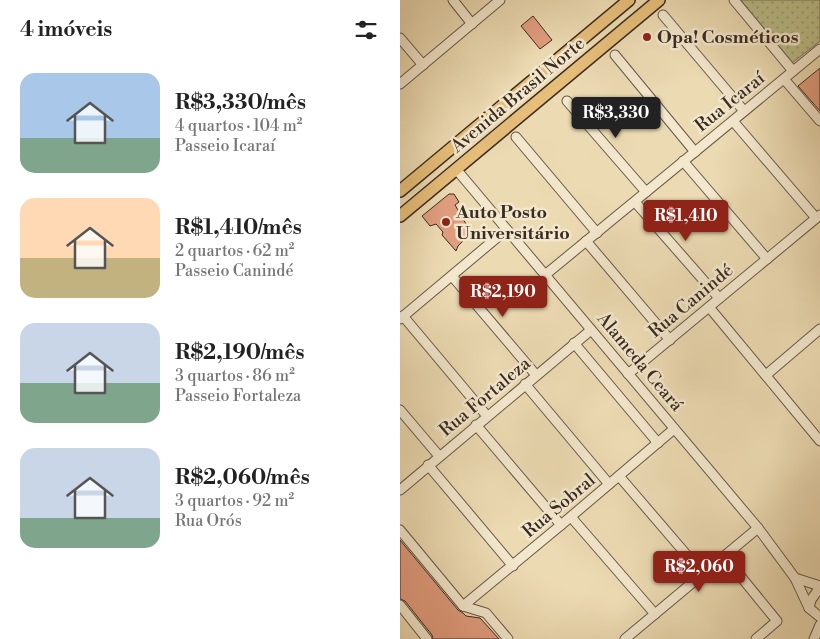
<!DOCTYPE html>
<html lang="pt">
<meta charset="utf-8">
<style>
body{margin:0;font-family:"Libre Bodoni",serif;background:#f2f2f2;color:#222;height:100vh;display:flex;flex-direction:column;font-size:19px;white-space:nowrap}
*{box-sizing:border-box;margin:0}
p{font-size:16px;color:#767676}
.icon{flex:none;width:28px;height:28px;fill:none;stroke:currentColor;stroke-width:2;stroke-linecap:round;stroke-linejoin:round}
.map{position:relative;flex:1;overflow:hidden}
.sheet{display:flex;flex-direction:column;background:#fff;width:400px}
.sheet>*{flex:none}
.price{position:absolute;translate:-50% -42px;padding:0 11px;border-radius:5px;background:#8f2418;color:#fff;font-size:16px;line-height:32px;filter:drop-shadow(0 1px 2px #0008)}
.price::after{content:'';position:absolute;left:50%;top:30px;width:15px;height:11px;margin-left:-8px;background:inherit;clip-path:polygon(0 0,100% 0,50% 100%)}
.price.current{background:#222;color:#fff}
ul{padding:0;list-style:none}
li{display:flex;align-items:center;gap:15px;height:125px;padding:0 20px}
li span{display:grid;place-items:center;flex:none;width:140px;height:100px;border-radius:15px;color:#555}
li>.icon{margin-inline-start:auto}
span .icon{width:60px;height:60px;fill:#fffc;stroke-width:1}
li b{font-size:21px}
h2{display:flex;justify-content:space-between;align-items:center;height:60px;padding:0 20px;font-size:21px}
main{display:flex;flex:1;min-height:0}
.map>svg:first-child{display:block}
.park{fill:url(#park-dots);stroke:#7a7556}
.building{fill:#e19d7f;stroke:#3a2c22}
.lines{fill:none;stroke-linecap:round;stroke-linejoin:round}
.minor-casing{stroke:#665846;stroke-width:11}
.major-casing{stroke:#3a2c22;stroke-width:14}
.minor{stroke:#f3e7cd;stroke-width:9}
.major{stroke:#e6bd79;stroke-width:11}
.poi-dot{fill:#8f2418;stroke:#f3e7cd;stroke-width:2}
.labels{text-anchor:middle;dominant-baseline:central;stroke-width:5;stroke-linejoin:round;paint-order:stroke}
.poi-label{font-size:18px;font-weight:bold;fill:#3a2c22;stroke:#f3e7cd;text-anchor:start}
.street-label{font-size:18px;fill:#3a2c22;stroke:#f3e7cd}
</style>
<main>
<section class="sheet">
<h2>4 imóveis<svg class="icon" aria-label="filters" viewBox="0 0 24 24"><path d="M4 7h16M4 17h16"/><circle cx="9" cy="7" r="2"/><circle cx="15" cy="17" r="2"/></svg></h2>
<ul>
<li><span style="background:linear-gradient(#a9c7e8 65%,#7fa58c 0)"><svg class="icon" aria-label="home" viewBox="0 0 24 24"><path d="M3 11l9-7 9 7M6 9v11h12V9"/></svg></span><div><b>R$3,330/mês</b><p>4 quartos · 104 m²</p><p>Passeio Icaraí</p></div></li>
<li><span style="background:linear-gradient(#ffd9b3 60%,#c2b280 0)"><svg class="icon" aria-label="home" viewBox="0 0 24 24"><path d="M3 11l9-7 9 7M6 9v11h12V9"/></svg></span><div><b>R$1,410/mês</b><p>2 quartos · 62 m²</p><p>Passeio Canindé</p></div></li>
<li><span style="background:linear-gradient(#c9d6e8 60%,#7fa58c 0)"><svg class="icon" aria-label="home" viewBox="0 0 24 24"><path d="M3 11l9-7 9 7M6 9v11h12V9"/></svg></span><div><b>R$2,190/mês</b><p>3 quartos · 86 m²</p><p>Passeio Fortaleza</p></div></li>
<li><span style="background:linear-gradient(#c9d6e8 70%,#7fa58c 0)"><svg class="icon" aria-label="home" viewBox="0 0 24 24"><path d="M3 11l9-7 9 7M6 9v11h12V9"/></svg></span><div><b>R$2,060/mês</b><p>3 quartos · 92 m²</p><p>Rua Orós</p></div></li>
</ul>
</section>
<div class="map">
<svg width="420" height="639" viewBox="0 0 420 639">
<defs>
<pattern id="park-dots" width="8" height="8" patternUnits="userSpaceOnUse" patternTransform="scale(1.25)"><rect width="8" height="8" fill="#bbbe8a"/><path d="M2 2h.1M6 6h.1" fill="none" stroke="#999b70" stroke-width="1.8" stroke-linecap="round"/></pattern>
</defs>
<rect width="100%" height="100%" fill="#ecdab2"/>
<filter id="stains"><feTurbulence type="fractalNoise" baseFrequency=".004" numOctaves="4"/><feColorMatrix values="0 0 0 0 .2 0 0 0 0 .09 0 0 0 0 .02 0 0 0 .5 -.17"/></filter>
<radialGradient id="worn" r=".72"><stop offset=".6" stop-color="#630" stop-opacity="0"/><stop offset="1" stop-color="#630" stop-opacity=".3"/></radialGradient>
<!-- park -->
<polygon class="park" points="339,0 420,0 420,41 392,63"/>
<!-- building -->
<g class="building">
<polygon points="133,16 152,40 140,49 121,26"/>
<polygon points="420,68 420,111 398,86"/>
<polygon points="49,194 54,194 59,202 55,205 69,229 67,237 58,246 56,251 42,235 43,232 36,224 30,226 22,216"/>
<polygon points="0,540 58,610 63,613 66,616 80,618 99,639 33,639 32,635 5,601 0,599"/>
</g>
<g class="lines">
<defs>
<g id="minor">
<polyline points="53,0 72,24"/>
<polyline points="334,0 393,71"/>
<polyline points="263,15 344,111"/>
<polyline points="0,38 23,65"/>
<polyline points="215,55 295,152"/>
<polyline points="384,79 420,121"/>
<polyline points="0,84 100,0"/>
<polyline points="167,101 246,192"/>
<polyline points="333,121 416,218"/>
<polyline points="116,137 197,233"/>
<polyline points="283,161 367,259"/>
<polyline points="56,169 358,528 395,578 409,608 420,617"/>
<polyline points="235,202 319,298"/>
<polyline points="186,241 270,340"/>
<polyline points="145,275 420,49"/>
<polyline points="52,276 136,375"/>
<polyline points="309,307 420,441"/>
<polyline points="3,316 87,416"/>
<polyline points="0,319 106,230"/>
<polyline points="174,343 258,443"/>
<polyline points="228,374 420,215"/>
<polyline points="366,375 420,329"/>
<polyline points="125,384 209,484"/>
<polyline points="0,410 39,456"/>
<polyline points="76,425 161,525"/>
<polyline points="28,465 113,566"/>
<polyline points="219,476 303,574"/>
<polyline points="0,490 191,330"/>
<polyline points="171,517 255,614"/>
<polyline points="0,530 63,606"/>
<polyline points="324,556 377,621 356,639"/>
<polyline points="395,578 420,586"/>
<polyline points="0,605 27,639"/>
<polyline points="63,606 161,525 274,429"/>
<polyline points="63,606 86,613 108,639"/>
<polyline points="409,608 411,600 420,587"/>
<polyline points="225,639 358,528"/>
<polyline points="414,639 420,625"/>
</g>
<g id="major">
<polyline points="0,191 229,0"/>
<polyline points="0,216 259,0"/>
</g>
</defs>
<!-- minor casing -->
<use href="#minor" class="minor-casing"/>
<!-- major casing -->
<use href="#major" class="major-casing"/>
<!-- minor -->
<use href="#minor" class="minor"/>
<!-- major -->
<use href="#major" class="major"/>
</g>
<!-- markers -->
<g class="poi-dot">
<circle cx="247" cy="37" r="5"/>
<circle cx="46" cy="222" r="5"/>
</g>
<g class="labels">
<!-- poi labels -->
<g class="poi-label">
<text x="257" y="37">Opa! Cosméticos</text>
<text x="56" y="212">Auto Posto<tspan x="56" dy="21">Universitário</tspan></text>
</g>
<!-- street labels -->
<g class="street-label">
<text transform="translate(118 95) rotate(-40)">Avenida Brasil Norte</text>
<text transform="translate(330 102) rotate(-39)">Rua Icaraí</text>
<text transform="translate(291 301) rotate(-40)">Rua Canindé</text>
<text transform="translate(240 362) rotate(50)">Alameda Ceará</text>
<text transform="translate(85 397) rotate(-40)">Rua Fortaleza</text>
<text transform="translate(159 506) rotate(-40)">Rua Sobral</text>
</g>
</g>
<rect width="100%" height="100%" filter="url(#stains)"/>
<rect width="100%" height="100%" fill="url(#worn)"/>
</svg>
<b class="price current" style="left:216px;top:139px">R$3,330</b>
<b class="price" style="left:286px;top:242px">R$1,410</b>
<b class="price" style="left:103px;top:318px">R$2,190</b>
<b class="price" style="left:299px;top:593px">R$2,060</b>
</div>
</main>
